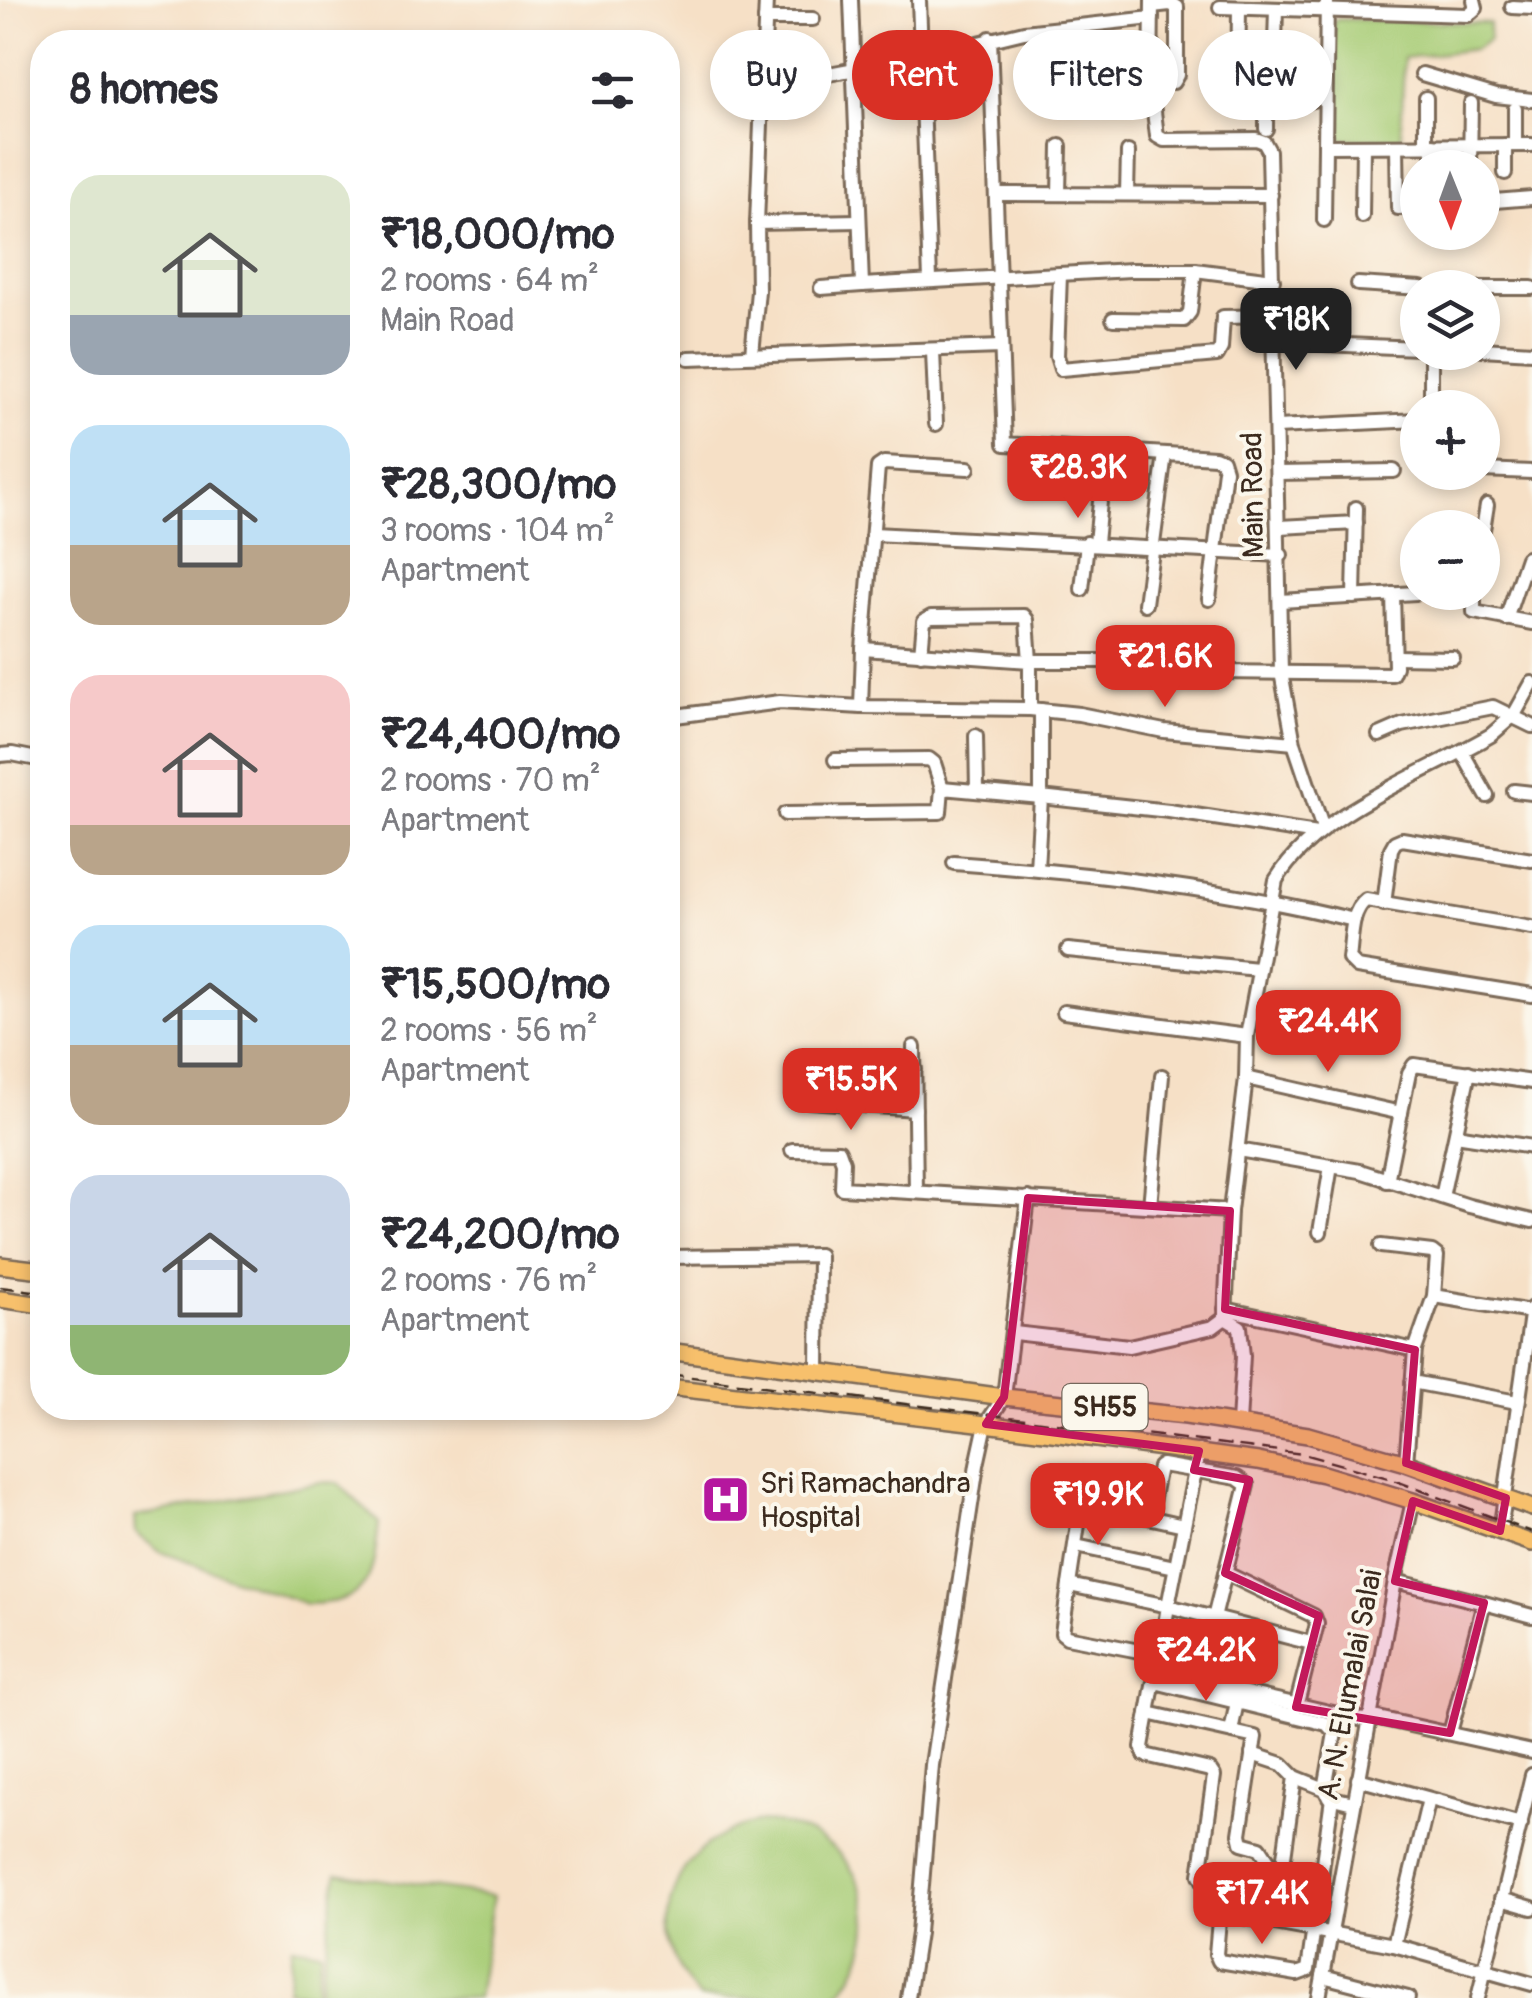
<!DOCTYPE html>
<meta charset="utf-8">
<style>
body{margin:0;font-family:Pangolin,sans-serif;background:#f7f7f7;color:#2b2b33;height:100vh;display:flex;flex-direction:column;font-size:38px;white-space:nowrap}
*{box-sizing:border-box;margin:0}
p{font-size:32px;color:#7c7c81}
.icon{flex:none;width:55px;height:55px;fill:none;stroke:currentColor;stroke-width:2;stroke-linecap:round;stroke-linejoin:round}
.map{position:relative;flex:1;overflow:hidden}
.side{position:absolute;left:30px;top:30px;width:650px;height:1390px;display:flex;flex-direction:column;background:#fff;border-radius:40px;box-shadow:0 5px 15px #0003}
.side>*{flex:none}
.top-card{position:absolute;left:710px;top:30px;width:670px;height:90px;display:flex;gap:20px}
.needle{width:65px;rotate:179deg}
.controls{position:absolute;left:1400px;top:150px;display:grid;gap:20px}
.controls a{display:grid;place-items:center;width:100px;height:100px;border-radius:50%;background:#fff;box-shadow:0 5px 15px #0003;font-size:50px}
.price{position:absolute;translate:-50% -85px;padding:0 22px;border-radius:20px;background:#d93025;color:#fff;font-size:32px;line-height:65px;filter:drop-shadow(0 2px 5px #0008)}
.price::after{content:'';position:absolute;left:50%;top:60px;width:30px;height:22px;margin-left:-15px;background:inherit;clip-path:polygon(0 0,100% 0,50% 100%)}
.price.current{background:#222;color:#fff}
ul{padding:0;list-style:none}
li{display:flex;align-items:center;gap:30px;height:250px;padding:0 40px}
li span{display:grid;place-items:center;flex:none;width:280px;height:200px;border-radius:30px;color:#555}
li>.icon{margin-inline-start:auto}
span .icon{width:120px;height:120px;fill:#fffc;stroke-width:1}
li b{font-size:42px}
h2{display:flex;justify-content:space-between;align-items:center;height:120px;padding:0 40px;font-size:42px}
.pill{padding:0 35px;border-radius:45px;background:#fff;box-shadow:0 5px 15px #0003;font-size:35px;line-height:90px}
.pill.current{background:#d93025;color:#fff}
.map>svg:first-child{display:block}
.green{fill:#a7cc76;stroke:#717b4a;stroke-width:2.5}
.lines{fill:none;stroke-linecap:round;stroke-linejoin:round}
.minor-casing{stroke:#7c6a59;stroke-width:18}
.major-casing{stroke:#7c6a59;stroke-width:20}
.minor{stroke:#fff;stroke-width:12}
.major{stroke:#f7c06c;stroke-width:15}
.rail{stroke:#3b2a1e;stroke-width:2.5;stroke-dasharray:15 8;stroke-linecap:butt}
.marked{fill:#c2185b;fill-opacity:0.2;stroke:#c2185b;stroke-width:8;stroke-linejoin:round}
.labels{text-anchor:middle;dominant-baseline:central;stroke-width:8;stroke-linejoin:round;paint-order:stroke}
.shield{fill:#fbf7ec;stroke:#75685c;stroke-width:2.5}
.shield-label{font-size:28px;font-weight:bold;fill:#3b2a1e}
.street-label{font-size:30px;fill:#3b2a1e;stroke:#fbf7ec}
.poi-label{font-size:30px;fill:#3b2a1e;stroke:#fbf7ec;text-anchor:start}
</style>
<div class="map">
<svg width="1532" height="1998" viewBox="0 0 1532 1998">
<rect width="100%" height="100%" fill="#fbf7ec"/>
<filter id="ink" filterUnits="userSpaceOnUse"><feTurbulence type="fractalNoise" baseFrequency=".01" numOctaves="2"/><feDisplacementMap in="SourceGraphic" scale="20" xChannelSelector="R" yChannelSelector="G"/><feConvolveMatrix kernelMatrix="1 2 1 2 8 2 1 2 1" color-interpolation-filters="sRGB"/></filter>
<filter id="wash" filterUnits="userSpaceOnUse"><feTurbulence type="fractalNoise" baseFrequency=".0048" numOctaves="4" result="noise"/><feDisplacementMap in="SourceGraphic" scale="40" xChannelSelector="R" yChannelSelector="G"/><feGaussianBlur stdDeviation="2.25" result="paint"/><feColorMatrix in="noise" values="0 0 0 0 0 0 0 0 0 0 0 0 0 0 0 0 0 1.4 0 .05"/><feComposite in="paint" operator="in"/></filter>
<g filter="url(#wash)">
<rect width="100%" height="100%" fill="#f6e0c6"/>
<!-- green -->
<g class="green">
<polygon points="1338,19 1489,23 1489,40 1475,49 1404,58 1401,139 1337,140 1332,135 1334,22"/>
<path d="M 321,1482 L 339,1484 L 379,1522 C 373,1577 372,1603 306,1604 L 160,1552 L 136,1533 L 135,1517 Z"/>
<path d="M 761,1822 C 858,1825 901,1926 836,1998 L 700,1998 C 636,1932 673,1837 761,1822 Z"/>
<polygon points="337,1873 493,1896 477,1998 318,1998"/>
<polygon points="292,1946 321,1950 315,1994 287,1990"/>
</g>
</g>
<g filter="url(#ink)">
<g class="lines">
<defs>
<g id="minor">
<polyline points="851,0 862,285 1131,270 1195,270 1273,280"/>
<polyline points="919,0 930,279"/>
<polyline points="1152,0 1151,87 1157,136 1164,140 1256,139 1264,142 1269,151 1281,672 1294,743 1323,829"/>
<polyline points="1220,7 1468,15 1476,8 1474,0"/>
<polyline points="1512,7 1532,8"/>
<polyline points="765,19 813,19"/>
<polyline points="990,38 1005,444 1215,457 1222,460 1225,470 1209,599"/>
<polyline points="1422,74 1496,96 1532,100"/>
<polyline points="1274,79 1276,9"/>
<polyline points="1152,82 1173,82 1177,75 1177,7 1170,4 1152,6"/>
<polyline points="764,86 920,57 1024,32 1152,18"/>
<polyline points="1238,86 1239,8"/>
<polyline points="1062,92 1151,87"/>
<polyline points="1266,93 1266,129"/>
<polyline points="1515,109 1515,145"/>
<polyline points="1266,111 1325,97"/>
<polyline points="1426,145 1426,98"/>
<polyline points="1505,145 1505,173"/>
<polyline points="1325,146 1532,145"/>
<polyline points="1397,146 1398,208 1418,207"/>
<polyline points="1433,168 1433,145"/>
<polyline points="1470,168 1471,103"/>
<polyline points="997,194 1271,195"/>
<polyline points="1059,194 1060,146"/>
<polyline points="1127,194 1128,152"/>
<polyline points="1482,202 1532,198"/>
<polyline points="1362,216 1363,146"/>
<polyline points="1324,220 1327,0"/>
<polyline points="757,223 766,0"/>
<polyline points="1060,275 1057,356 1061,369 1217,355 1221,348 1223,317 1274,316"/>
<polyline points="1358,284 1421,288"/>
<polyline points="821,288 862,285"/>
<polyline points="1482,288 1532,288"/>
<polyline points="1113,319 1184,320 1190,312 1195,270"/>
<polyline points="1274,342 1418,348"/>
<polyline points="1482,349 1532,352"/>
<polyline points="933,351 936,424"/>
<polyline points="1431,352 1431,408"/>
<polyline points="752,354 758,291 757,223 858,221"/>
<polyline points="689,358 1001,347"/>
<polyline points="1277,427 1418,420"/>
<polyline points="968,468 884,463 878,467 863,649 1030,661 1030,709"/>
<polyline points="1482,470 1532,472"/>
<polyline points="1278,473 1394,471"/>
<polyline points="1280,527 1356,523"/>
<polyline points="873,534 1281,555"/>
<polyline points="1482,536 1487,505"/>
<polyline points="1096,543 1105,450"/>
<polyline points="1082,589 1087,543"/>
<polyline points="1474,592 1474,612 1532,623"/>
<polyline points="1354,597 1356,508"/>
<polyline points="1280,601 1416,593"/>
<polyline points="1145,604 1165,454"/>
<polyline points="1506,619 1527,558"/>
<polyline points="921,654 924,621 931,617 1024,616 1027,620 1030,661 1188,661 1193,657 1194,644"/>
<polyline points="1395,657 1453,658"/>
<polyline points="1219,672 1392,674 1395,667 1393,594"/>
<polyline points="861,707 863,649"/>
<polyline points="1041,710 1041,797 1169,811 1317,834"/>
<polyline points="668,717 780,702 861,707 1030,709 1079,714 1164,731 1294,743"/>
<polyline points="1379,735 1402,725 1493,707 1532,726"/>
<polyline points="976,736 977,790"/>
<polyline points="1462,752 1487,796"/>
<polyline points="0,755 12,754 42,760"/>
<polyline points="835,760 929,759 934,763 942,788"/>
<polyline points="1514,791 1532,793"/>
<polyline points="785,814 940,812 942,788 1041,797 1037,869"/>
<path d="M 954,863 C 1088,873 1223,888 1354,920"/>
<polyline points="1384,904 1391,849 1395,842 1402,839 1532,860"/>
<path d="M 1532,928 L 1366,900 C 1350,912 1352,939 1349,959 L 1357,967 L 1532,995"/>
<polyline points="1068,950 1257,969"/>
<polyline points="1064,1012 1247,1036"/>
<polyline points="914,1047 916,1192"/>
<polyline points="805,1059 915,1069"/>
<polyline points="1246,1078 1401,1113"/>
<polyline points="809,1101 915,1109"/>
<polyline points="1456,1135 1532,1147"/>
<polyline points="792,1150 839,1151 843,1162 842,1188 1230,1211"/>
<polyline points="1238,1150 1360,1171 1469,1206 1532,1221"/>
<polyline points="1387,1181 1409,1073 1414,1065 1532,1082"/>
<polyline points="1442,1197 1469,1072"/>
<polyline points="1150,1206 1162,1076"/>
<polyline points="1320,1232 1331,1166"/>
<polyline points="1381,1246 1432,1252 1437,1256 1434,1296 1415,1350 1406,1463"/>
<polyline points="668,1257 819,1255 818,1373"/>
<polyline points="1434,1296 1531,1312"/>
<polyline points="1225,1309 1415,1350"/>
<path d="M 1225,1318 L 1230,1211 L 1246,1078 L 1247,1036 L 1276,880 C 1320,810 1421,776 1491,735 L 1514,715 L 1532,683"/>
<polyline points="1225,1318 1240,1327 1243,1356 1239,1423"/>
<polyline points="1014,1333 1129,1346 1213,1327 1225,1318"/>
<polyline points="1412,1382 1517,1402"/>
<polyline points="1199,1451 1168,1606 1311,1643"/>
<polyline points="1149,1517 1159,1467 1162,1465 1237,1478 1247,1485 1214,1618"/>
<polyline points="1500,1531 1532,1308"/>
<polyline points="1076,1546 1175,1567"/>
<polyline points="1225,1573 1314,1616 1317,1624 1296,1707"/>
<polyline points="1395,1581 1484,1603 1450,1733"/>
<polyline points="1069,1585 1062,1633 1067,1637 1160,1655 1159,1673 1368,1721"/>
<polyline points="1484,1603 1532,1616"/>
<polyline points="1160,1655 1168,1606 1069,1585 1080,1511 1085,1503 1184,1525"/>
<polyline points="1148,1713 1255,1737 1240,1834 1242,1843 1260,1848 1268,1860 1258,1920"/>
<polyline points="1369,1716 1532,1752"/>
<polyline points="1231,1731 1237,1702"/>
<polyline points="1252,1754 1282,1764 1295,1777 1325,1789 1329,1797 1353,1803"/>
<polyline points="1358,1779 1521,1824"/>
<polyline points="1325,1789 1335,1733 1327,1724 1159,1683 1153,1685 1142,1747 1145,1755 1210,1770 1214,1776 1200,1875 1205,1884 1222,1886 1216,1954 1219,1961 1297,1974 1308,1970 1332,1798"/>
<polyline points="1501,1899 1532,1908"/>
<polyline points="1220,1913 1394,1945 1532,1984"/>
<polyline points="1275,1922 1295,1777"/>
<polyline points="1394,1945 1429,1799"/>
<polyline points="1323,1976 1408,1998"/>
<polyline points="908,1998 918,1933 932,1765 977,1465 986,1424 1004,1397 1028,1198"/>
<polyline points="1319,1998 1395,1581 1413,1501"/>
<polyline points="1478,1998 1532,1775"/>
</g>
<g id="major">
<polyline points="0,1265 42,1270"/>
<polyline points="0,1299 42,1305"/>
<polyline points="668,1351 1004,1397 1186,1416 1308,1435 1406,1463 1532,1508"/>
<polyline points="668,1387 986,1424 1258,1461 1323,1474 1413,1501 1532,1543"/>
</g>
</defs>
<!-- minor casing -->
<use href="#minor" class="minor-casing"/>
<!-- major casing -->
<use href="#major" class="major-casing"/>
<!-- minor -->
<use href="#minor" class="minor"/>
<!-- major -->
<use href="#major" class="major"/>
<!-- rail -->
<g class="rail">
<polyline points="0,1287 42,1292"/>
<polyline points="668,1374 1303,1454 1388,1478 1532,1532"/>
</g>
</g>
</g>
<!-- marked area -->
<path class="marked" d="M 1028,1198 L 1230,1211 L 1225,1309 L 1415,1350 L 1406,1463 L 1506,1498 L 1500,1531 L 1413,1501 L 1395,1581 L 1484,1603 L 1450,1733 L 1296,1707 L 1319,1616 L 1225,1573 L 1249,1480 L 1194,1470 L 1199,1451 L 986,1424 L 1004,1397 Z"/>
<!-- icons -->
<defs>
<symbol id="hospital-square" viewBox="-11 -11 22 22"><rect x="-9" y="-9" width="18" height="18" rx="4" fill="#b5179e" stroke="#fbf7ec"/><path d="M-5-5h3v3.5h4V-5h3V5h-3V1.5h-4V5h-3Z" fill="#fff"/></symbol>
</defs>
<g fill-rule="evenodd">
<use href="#hospital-square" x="698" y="1472" width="55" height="55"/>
</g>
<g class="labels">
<!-- shield labels -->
<rect class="shield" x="1062.5" y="1384" width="85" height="46" rx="8"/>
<g class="shield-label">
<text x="1105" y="1407">SH55</text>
</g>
<!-- street labels -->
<g class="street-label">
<text transform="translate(1253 495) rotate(-91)">Main Road</text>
<text transform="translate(1350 1685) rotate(-79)">A. N. Elumalai Salai</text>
</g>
<!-- poi labels -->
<g class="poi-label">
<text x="760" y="1483">Sri Ramachandra<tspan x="760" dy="34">Hospital</tspan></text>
</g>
</g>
</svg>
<div class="controls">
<a><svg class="needle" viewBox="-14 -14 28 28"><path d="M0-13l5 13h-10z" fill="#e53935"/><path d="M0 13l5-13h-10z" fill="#7c7c81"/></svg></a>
<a><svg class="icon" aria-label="layers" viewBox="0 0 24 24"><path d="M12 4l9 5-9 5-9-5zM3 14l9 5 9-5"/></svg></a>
<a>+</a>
<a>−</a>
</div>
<b class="price current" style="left:1296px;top:373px">₹18K</b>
<b class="price" style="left:1078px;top:521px">₹28.3K</b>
<b class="price" style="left:1165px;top:710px">₹21.6K</b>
<b class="price" style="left:1328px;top:1075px">₹24.4K</b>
<b class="price" style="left:851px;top:1133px">₹15.5K</b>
<b class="price" style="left:1098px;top:1548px">₹19.9K</b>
<b class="price" style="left:1206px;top:1704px">₹24.2K</b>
<b class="price" style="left:1262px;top:1947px">₹17.4K</b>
<div class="top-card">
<a class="pill">Buy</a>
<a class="pill current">Rent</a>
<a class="pill">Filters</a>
<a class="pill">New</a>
</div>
<section class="side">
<h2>8 homes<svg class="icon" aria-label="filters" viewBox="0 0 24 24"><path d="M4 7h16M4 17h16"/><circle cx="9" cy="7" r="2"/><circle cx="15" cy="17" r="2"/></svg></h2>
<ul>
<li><span style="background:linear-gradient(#dfe7d0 70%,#9aa5b1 0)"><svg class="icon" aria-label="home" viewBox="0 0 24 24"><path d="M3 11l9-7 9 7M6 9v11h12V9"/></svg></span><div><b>₹18,000/mo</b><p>2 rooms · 64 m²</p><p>Main Road</p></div></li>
<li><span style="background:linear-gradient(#bfe0f5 60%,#b9a48a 0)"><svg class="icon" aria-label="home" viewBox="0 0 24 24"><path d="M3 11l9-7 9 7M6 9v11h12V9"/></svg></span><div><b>₹28,300/mo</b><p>3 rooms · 104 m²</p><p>Apartment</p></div></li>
<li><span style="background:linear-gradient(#f6c9c9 75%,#b9a48a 0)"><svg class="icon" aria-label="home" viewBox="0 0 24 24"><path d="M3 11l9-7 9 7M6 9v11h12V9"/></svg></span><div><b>₹24,400/mo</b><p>2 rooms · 70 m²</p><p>Apartment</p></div></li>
<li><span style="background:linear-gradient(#bfe0f5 60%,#b9a48a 0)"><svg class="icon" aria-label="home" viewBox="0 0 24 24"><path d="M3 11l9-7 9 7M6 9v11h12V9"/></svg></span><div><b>₹15,500/mo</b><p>2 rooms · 56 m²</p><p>Apartment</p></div></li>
<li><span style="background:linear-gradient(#c9d6e8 75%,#8fb573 0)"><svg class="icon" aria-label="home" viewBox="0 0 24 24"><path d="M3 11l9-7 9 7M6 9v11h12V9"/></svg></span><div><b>₹24,200/mo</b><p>2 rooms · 76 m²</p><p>Apartment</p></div></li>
</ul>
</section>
</div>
